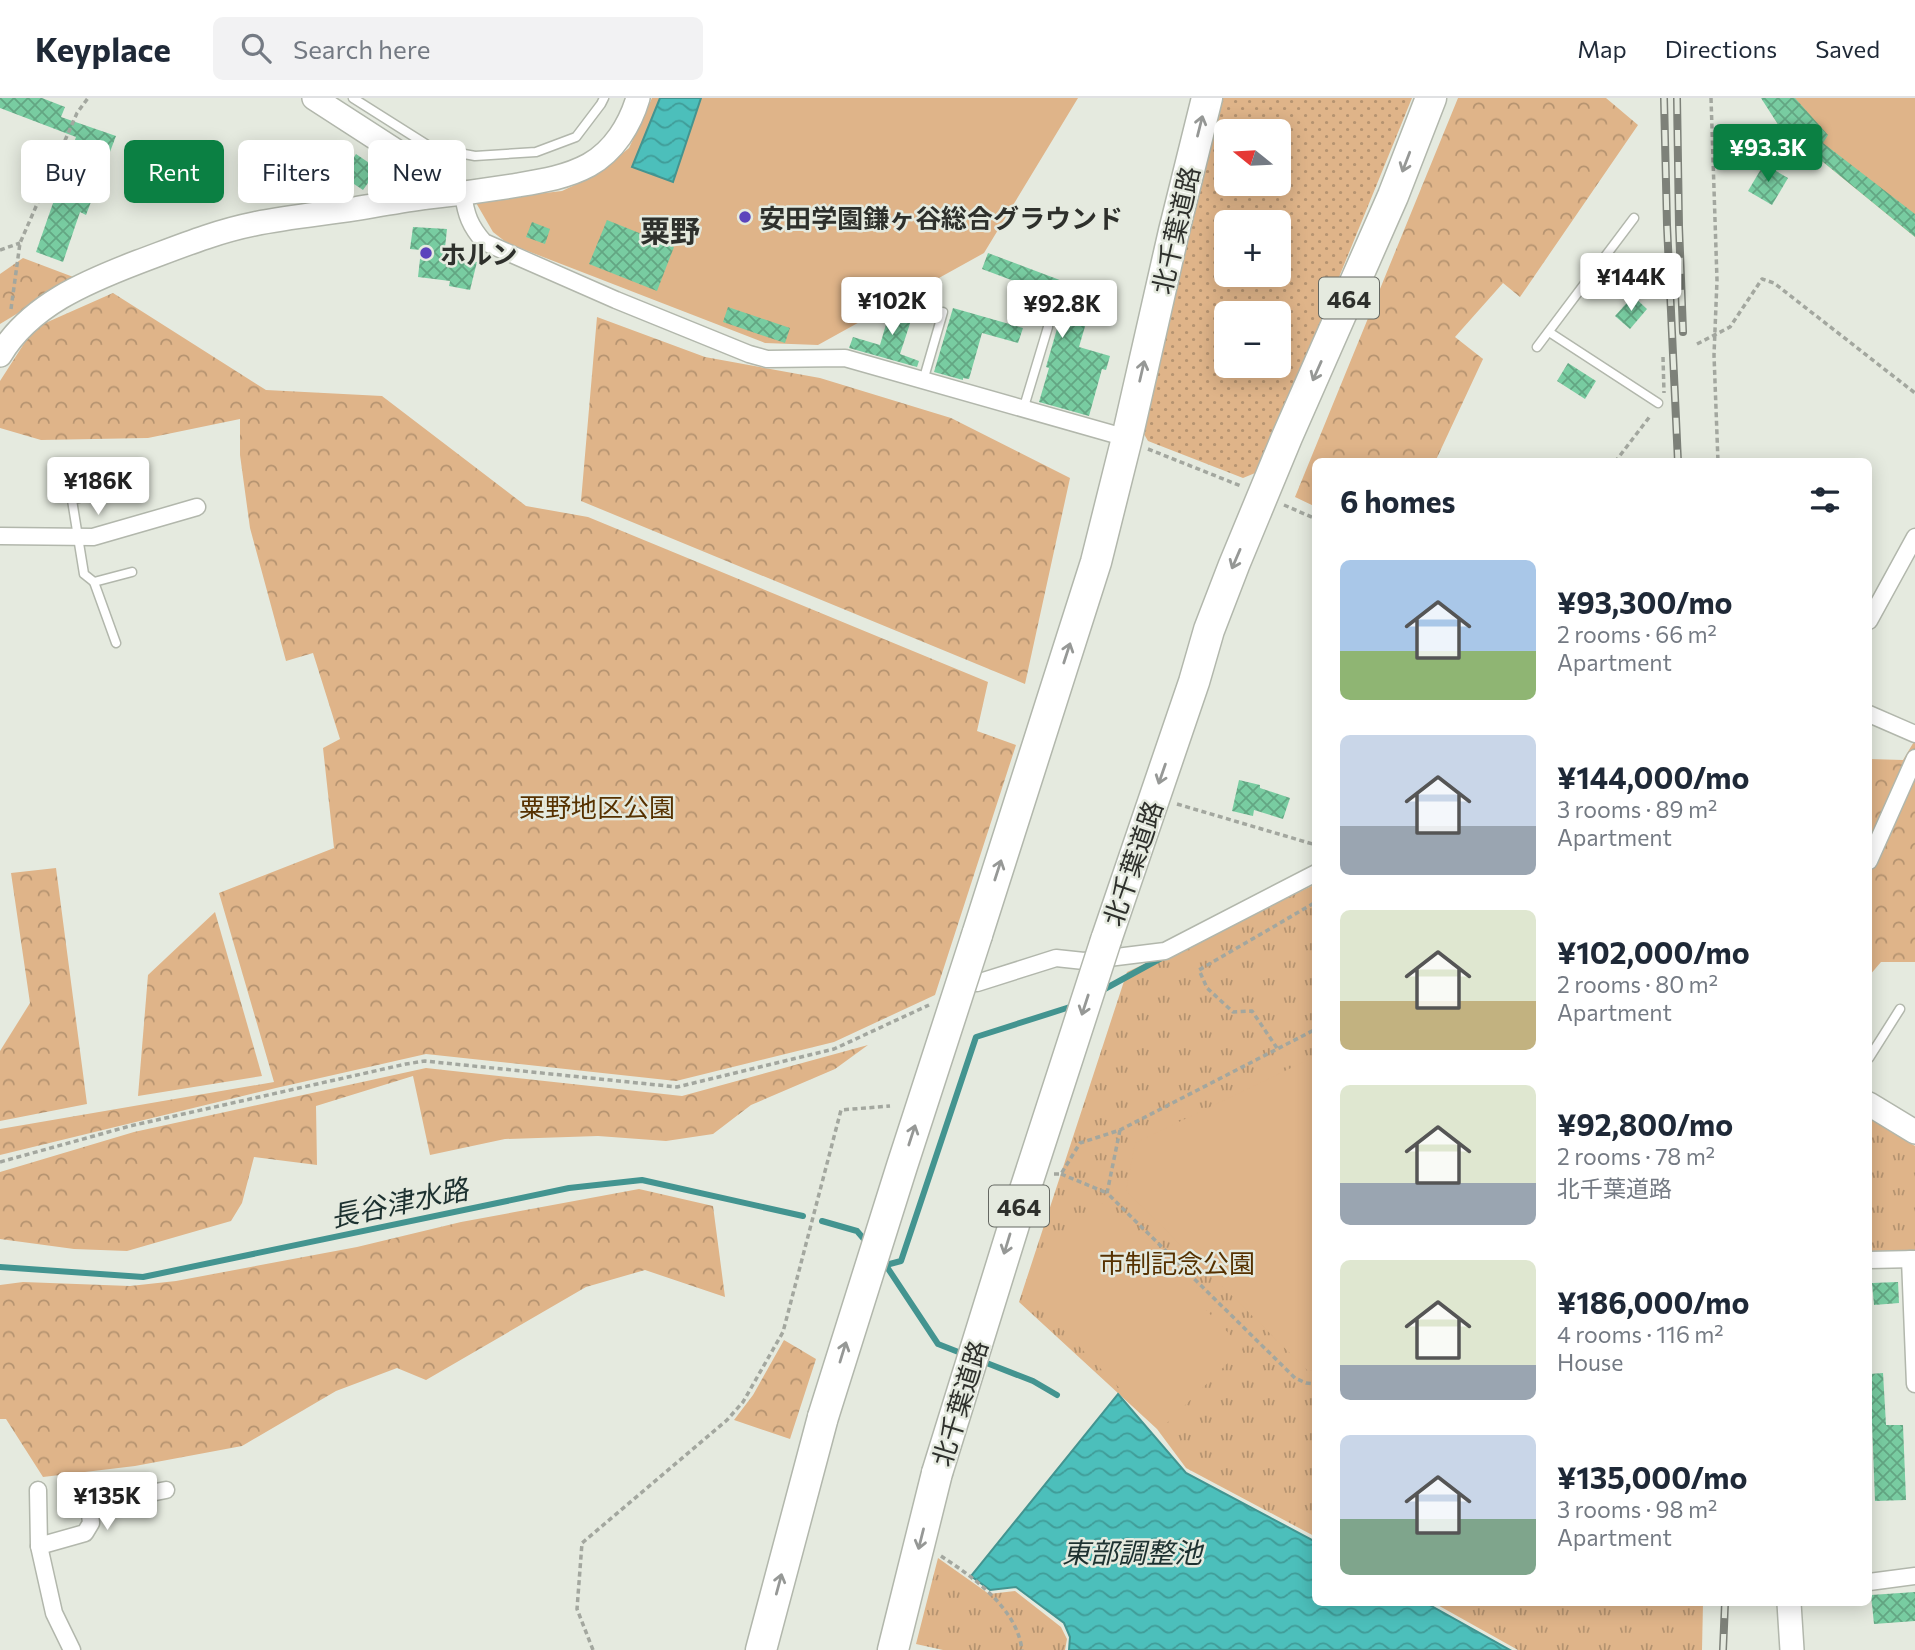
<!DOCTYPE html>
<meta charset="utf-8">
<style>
body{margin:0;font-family:Commissioner,"Noto Sans JP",sans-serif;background:#f2f2f3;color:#1f2937;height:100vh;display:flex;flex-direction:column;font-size:26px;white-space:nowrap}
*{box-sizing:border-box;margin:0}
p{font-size:23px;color:#747a83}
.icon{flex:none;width:38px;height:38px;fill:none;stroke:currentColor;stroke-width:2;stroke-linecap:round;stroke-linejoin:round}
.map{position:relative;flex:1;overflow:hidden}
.drawer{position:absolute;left:1312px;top:360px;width:560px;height:1148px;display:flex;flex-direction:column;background:#fff;border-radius:10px;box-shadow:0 4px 18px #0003}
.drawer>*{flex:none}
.top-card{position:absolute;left:21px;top:42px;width:665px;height:63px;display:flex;gap:14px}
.needle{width:46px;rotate:288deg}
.controls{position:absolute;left:1214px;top:21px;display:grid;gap:14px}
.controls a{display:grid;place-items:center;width:77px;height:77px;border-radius:10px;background:#fff;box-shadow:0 4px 18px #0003;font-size:35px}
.price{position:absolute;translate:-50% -60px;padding:0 16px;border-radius:7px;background:#fff;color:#222;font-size:23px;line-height:46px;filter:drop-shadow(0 2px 4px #0008)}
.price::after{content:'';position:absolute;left:50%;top:42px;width:21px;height:16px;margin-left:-10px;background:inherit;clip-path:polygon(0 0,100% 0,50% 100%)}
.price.current{background:#0b8043;color:#fff}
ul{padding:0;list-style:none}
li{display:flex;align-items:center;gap:21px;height:175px;padding:0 28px}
li span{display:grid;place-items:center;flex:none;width:196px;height:140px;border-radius:10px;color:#555}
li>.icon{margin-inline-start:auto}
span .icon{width:84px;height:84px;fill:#fffc;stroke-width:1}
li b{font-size:30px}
h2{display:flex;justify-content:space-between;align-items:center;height:84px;padding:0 28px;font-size:30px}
.pill{padding:0 24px;border-radius:10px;background:#fff;box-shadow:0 4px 18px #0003;font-size:24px;line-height:63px}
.pill.current{background:#0b8043;color:#fff}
header{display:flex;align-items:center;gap:42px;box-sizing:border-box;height:98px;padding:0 35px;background:#fff;border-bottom:2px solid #e0e1e3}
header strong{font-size:33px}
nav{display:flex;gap:38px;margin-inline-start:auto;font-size:24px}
.search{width:490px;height:63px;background:#f2f2f3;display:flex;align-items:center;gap:18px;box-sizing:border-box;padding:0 24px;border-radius:10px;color:#747a83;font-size:26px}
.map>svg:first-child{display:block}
.grass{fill:url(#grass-dots);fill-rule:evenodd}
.forest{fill:url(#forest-crowns)}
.park{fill:url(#park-tufts)}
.garden{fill:#dfb489}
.water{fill:url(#water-waves);stroke:#439490;stroke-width:2}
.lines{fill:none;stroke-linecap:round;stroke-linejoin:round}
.stream{stroke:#439490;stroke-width:6}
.building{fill:url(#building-cross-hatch)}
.lane-casing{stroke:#b2b7ac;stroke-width:11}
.street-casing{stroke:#b2b7ac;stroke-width:19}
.secondary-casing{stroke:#b2b7ac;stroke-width:26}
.highway-casing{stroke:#b2b7ac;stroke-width:33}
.path{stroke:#a3a79f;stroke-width:3.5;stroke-dasharray:5 3.5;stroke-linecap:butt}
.lane{stroke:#fff;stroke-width:8}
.street{stroke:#fff;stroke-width:16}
.secondary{stroke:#fff;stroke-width:23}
.highway{stroke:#fff;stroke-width:30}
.rail-casing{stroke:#7d8179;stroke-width:8}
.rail{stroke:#e5eadf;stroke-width:5;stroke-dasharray:16;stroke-linecap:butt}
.highway-bridge-casing{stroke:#b2b7ac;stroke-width:33;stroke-linecap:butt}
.highway-bridge{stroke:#fff;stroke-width:30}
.oneway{stroke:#969896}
.poi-dot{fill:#5c44bc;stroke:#e5eadf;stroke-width:2.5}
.labels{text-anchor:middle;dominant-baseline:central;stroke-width:5;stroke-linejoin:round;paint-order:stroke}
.shield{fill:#e5eadf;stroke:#656862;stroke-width:2}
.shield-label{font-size:24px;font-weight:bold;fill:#2e302c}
.poi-label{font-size:26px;font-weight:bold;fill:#2e302c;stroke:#e5eadf;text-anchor:start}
.street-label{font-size:26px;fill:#2e302c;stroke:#e5eadf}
.park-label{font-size:26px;fill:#563100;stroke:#e5eadf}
.water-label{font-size:28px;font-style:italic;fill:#1d3130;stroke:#e5eadf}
.quarter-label{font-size:30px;font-weight:bold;fill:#2e302c;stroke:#e5eadf}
</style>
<header>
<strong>Keyplace</strong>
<div class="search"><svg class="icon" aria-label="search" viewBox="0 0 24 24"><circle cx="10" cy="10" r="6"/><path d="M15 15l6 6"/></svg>Search here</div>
<nav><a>Map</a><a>Directions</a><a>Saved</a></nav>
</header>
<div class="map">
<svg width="1915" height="1552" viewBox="0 0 1915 1552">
<defs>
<pattern id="grass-dots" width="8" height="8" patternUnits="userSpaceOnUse" patternTransform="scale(1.75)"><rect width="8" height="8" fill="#dfb489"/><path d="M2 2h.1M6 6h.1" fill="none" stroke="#b59370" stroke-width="1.8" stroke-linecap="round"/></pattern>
<pattern id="forest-crowns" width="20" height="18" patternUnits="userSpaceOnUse" patternTransform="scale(1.75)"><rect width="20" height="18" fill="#dfb489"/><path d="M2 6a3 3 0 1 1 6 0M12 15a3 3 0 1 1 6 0" fill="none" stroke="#b59370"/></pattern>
<pattern id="park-tufts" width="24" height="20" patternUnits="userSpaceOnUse" patternTransform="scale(1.75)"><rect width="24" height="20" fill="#dfb489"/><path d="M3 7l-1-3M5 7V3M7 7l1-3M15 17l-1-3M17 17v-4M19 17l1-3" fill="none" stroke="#b59370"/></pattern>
<pattern id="water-waves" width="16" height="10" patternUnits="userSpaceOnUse" patternTransform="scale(1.75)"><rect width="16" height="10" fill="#4cbfbb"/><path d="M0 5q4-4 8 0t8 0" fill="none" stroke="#409c98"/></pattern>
<pattern id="building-cross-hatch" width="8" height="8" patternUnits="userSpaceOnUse" patternTransform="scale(1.75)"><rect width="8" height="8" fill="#78cca1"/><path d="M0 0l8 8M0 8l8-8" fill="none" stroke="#63a683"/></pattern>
</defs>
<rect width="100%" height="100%" fill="#e5eadf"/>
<!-- grass -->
<path class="grass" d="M 1218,0 L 1412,0 L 1260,373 L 1243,380 L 1148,343 L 1141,331 ZM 1227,33 L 1279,33 L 1279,86 L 1227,86 ZM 1227,124 L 1279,124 L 1279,177 L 1227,177 ZM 1227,215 L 1279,215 L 1279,268 L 1227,268 Z"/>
<!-- forest -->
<g class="forest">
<polygon points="1458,0 1606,0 1638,27 1520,199 1503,185 1455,239 1483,261 1435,364 1316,364 1316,409 1295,399"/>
<polygon points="23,160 76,180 0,226 0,176"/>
<polygon points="113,195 266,292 382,298 526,408 588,419 988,584 977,633 1016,647 935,897 834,944 676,983 426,956 276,990 0,1057 0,1031 274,984 219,795 334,750 323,650 340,641 313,555 286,563 250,430 240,357 240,321 148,340 41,342 0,330 0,283 34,230"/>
<polygon points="597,219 705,259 820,280 951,320 1070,380 1025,586 581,403"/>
<polygon points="1915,642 1915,864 1881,864 1869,878 1869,661 1903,662"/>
<polygon points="56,770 87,1006 0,1023 0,953 30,905 11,775"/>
<polygon points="215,814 262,978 138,998 148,877"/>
<polygon points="868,947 835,971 751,1007 713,1036 666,1043 598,1038 505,1041 430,1057 413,978 316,1008 317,1067 254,1059 242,1105 231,1123 127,1153 74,1151 0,1141 0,1074 134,1034 426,970 682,998"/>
<polygon points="639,1091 713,1108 725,1199 645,1172 586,1189 426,1282 397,1270 336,1293 242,1348 135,1368 43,1379 6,1321 0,1321 0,1187 23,1184 130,1188 176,1183 357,1149 461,1124"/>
<polygon points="784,1242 816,1261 790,1341 734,1322 753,1297"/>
</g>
<!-- park -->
<g class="park">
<polygon points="1316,786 1316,1439 1186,1370 1157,1331 1019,1204 1127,874"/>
<polygon points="1869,1019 1915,1048 1915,1152 1869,1153"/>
<polygon points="938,1460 989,1496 1015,1493 1061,1529 1067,1541 1065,1552 943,1552 916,1546"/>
<polygon points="1434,1505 1703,1505 1702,1552 1518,1552"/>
</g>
<!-- garden -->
<g class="garden">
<polygon points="652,0 1078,0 984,155 818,247 765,245 507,145 493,134 475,103 562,93 581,84 612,64 629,50"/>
<polygon points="1762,0 1915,0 1915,139 1779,28"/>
<polygon points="1316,958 1316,1272 1308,1273 1126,1093 1135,1045"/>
<polygon points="1102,1105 1243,1250 1160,1332 1041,1209 1042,1200 1026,1182"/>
</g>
<!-- water -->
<g class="water">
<polygon points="660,0 701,0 673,84 632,69"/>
<polygon points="1118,1296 1186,1375 1316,1444 1316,1505 1426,1505 1510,1552 1069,1552 1070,1539 1064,1525 1016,1489 990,1492 971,1478"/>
</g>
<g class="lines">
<!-- stream -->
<g class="stream">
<polyline points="1101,893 1165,858"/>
<polyline points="822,1123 857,1133 869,1147"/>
<polyline points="885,1166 938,1246 966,1257"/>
<polyline points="886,1167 901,1163 976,939 1073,908"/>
<polyline points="0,1169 143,1179 569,1090 642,1082 803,1118"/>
<polyline points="979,1262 1033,1283 1057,1297"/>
</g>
</g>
<!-- building -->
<g class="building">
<polygon points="0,0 42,0 65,9 61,19 116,38 86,117 80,114 63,164 36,154 76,39 0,10"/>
<polygon points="1761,0 1795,0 1828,37 1823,45 1915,116 1915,139 1779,28"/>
<polygon points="356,56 378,71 363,92 342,78"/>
<polygon points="1764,66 1788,80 1772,107 1748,93"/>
<polygon points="607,122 674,149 657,193 589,166"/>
<polygon points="532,124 550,131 545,146 526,139"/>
<polygon points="413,129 447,131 444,159 477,164 470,192 449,188 450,183 418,179 421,152 410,151"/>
<polygon points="988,155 1065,184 1086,190 1083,198 1093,201 1079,249 1110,258 1106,272 1102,271 1089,318 1039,304 1049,270 1046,269 1063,210 1057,208 1059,200 982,171"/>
<polygon points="919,198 900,256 919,263 917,269 849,250 853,239 880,247 887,223 891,225 895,211"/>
<polygon points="1633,198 1647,211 1630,231 1615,218"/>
<polygon points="728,209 790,230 785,245 723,224"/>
<polygon points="953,210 1023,230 1018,245 982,235 969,281 963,280 963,282 934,274"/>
<polygon points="1568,265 1596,283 1585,301 1557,283"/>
<polygon points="1239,682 1260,687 1260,690 1290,700 1283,721 1254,712 1253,718 1232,713"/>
<polygon points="1898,1184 1899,1205 1874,1207 1872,1185"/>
<polygon points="1883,1275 1886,1327 1903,1327 1906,1402 1875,1403 1872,1324 1869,1324 1869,1276"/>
<polygon points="1915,1494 1915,1523 1874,1526 1871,1497"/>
</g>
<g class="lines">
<defs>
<g id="lane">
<polyline points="353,0 432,50 475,58 536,54 576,39 601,6 604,0"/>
<polyline points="1549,234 1658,305"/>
<polyline points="1537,249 1634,120"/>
<polyline points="923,283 943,214"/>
<polyline points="1023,312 1048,229"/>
<polyline points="94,484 132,474"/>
<polyline points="116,545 94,484 84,476 72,402 124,387"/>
<polyline points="1869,960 1900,911"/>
</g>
<g id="street">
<path d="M 463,96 C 466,117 470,128 484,144 L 616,202 L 749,256 L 767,261 L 845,260 L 1127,340"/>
<polyline points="0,438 93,439 197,409"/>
<polyline points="1869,523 1915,439"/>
<polyline points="1869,616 1915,636"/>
<polyline points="1869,763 1915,660"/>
<polyline points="977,885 1056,860 1084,863 1165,853 1316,775"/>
<polyline points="1910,1161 1915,1286"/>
<polyline points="1869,1162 1915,1161"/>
<polyline points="38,1392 39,1448 54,1515 72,1552"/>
<polyline points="39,1448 85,1435 91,1425 89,1407 166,1392"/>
<polyline points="1869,1484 1915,1478"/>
</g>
<g id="secondary">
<polyline points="314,0 416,66 422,81 425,99"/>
<path d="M 0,257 C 30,207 86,184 138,164 C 176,150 214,134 254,126 C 287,119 321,116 354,111 C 379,107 403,102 428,99 C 458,96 488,92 518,87 C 542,83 567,79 589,67 C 614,53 630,27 638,0"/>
<polyline points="1869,1006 1915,1034"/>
<polyline points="1789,1505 1792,1552"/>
</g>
<g id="highway">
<polyline points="977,837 1096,464 1127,340 1174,133 1207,0"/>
<polyline points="1106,842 1194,584 1209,532 1234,467 1287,339 1393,98 1431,0"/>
<polyline points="761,1552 823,1319"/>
<polyline points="893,1552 937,1375"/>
</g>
</defs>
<!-- lane casing -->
<use href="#lane" class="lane-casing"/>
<!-- street casing -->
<use href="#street" class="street-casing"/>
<!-- secondary casing -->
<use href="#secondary" class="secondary-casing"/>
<!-- highway casing -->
<use href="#highway" class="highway-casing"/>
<!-- path -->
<g class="path">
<polyline points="1711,0 1717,182 1714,257 1718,364"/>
<polyline points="0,152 20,145"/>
<polyline points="11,211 20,145 77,15 88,0"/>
<polyline points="1697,246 1730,229 1762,181 1774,185 1915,295"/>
<polyline points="1663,259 1664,295"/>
<polyline points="1148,351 1241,388"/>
<polyline points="1615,364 1651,317"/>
<polyline points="1284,407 1316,421"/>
<polyline points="1177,706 1316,747"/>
<polyline points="1277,950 1252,913 1233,914 1207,890 1199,872 1316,804"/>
<polyline points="1120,1032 1107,1095 1295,1280 1306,1285 1316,1286"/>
<polyline points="0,1064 130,1028 406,966 425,963 677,989 834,951 929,907"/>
<polyline points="1054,1076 1061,1076 1080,1045 1120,1032 1316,931"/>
<polyline points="1061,1076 1107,1095"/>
<path d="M 941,1458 C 973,1479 1017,1510 1022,1552"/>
<polyline points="593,1552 577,1511 582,1445 727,1322 743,1304 783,1234 841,1012 890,1008"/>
</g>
<!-- lane -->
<use href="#lane" class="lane"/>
<!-- street -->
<use href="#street" class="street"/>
<!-- secondary -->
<use href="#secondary" class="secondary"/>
<!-- highway -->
<use href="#highway" class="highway"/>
<defs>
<g id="rail">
<polyline points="1664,0 1667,127 1678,364"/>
<polyline points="1677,0 1679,128 1683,234"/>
<polyline points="1723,1552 1725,1505"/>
</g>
</defs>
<!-- rail casing -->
<use href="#rail" class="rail-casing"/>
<!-- rail -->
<use href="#rail" class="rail"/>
<defs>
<g id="highway-bridge">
<polyline points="823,1319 902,1068 977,837"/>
<polyline points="937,1375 1021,1104 1106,842"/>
</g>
</defs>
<!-- highway-bridge casing -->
<use href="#highway-bridge" class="highway-bridge-casing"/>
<!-- highway-bridge -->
<use href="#highway-bridge" class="highway-bridge"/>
</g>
<!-- one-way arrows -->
<defs><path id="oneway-shaft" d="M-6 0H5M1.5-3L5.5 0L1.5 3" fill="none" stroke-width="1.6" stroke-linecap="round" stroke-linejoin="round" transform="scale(1.75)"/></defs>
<g class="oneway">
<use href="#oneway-shaft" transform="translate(1200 28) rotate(-76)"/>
<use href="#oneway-shaft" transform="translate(1406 64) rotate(111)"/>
<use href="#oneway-shaft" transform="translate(1142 273) rotate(-77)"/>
<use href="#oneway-shaft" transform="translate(1317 273) rotate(114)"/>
<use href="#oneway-shaft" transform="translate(1236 461) rotate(113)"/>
<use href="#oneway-shaft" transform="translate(1067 555) rotate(-72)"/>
<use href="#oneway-shaft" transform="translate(1162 676) rotate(109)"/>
<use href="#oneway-shaft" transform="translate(998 772) rotate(-72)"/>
<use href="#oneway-shaft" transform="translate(1085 907) rotate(108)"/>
<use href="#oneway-shaft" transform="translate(912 1037) rotate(-72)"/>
<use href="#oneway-shaft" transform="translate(1007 1146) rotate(107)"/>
<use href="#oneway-shaft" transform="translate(843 1254) rotate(-73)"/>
<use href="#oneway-shaft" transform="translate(921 1441) rotate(104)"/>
<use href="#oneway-shaft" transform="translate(779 1486) rotate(-75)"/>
</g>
<!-- markers -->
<g class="poi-dot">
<circle cx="745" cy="119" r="7"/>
<circle cx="426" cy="155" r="7"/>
</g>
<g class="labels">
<!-- shield labels -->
<g class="shield">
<rect x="1319" y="179.5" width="60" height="41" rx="5"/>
<rect x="989" y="1087.5" width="60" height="41" rx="5"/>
</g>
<g class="shield-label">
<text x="1349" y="200">464</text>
<text x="1019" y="1108">464</text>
</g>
<!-- poi labels -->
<g class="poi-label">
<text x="759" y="119">安田学園鎌ヶ谷総合グラウンド</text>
<text x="440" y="155">ホルン</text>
</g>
<!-- street labels -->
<g class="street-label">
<text transform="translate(1175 132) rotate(-77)">北千葉道路</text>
<text transform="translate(1132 765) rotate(-71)">北千葉道路</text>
<text transform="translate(959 1305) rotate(-73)">北千葉道路</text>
</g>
<!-- park labels -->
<g class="park-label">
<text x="597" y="708">粟野地区公園</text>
<text x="1177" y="1164">市制記念公園</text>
</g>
<!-- water labels -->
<g class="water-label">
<text transform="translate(399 1104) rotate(-12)">長谷津水路</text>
<text x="1132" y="1454">東部調整池</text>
</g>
<!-- quarter labels -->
<g class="quarter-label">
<text x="670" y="131">粟野</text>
</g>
</g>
</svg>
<div class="controls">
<a><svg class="needle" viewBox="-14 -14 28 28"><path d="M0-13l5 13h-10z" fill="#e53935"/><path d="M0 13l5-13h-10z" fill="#747a83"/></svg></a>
<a>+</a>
<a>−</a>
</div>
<b class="price current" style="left:1768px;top:86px">¥93.3K</b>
<b class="price" style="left:1631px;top:215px">¥144K</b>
<b class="price" style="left:892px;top:239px">¥102K</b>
<b class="price" style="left:1062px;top:242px">¥92.8K</b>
<b class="price" style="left:98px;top:419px">¥186K</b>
<b class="price" style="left:107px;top:1434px">¥135K</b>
<div class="top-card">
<a class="pill">Buy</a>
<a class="pill current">Rent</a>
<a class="pill">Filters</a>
<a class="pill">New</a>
</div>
<section class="drawer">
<h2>6 homes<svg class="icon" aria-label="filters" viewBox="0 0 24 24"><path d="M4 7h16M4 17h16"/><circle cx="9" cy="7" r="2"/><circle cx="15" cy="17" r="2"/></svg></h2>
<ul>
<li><span style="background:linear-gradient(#a9c7e8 65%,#8fb573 0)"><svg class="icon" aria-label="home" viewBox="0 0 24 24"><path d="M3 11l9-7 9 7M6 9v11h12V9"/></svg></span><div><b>¥93,300/mo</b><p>2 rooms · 66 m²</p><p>Apartment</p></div></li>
<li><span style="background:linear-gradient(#c9d6e8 65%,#9aa5b1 0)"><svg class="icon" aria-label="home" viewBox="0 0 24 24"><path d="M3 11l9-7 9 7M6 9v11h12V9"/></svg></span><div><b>¥144,000/mo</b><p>3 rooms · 89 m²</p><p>Apartment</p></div></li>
<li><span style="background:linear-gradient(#dfe7d0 65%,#c2b280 0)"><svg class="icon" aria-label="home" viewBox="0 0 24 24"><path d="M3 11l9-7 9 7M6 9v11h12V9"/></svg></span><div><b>¥102,000/mo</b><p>2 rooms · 80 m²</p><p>Apartment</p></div></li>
<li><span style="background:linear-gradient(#dfe7d0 70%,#9aa5b1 0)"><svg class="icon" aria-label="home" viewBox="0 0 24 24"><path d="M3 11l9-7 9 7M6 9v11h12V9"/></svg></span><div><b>¥92,800/mo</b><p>2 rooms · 78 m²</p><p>北千葉道路</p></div></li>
<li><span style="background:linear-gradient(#dfe7d0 75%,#9aa5b1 0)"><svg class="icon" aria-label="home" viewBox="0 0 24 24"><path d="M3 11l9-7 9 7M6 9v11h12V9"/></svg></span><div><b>¥186,000/mo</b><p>4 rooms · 116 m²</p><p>House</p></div></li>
<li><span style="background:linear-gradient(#c9d6e8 60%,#7fa58c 0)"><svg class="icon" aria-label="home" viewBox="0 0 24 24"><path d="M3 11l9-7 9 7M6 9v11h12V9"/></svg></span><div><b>¥135,000/mo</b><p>3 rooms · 98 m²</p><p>Apartment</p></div></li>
</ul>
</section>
</div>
